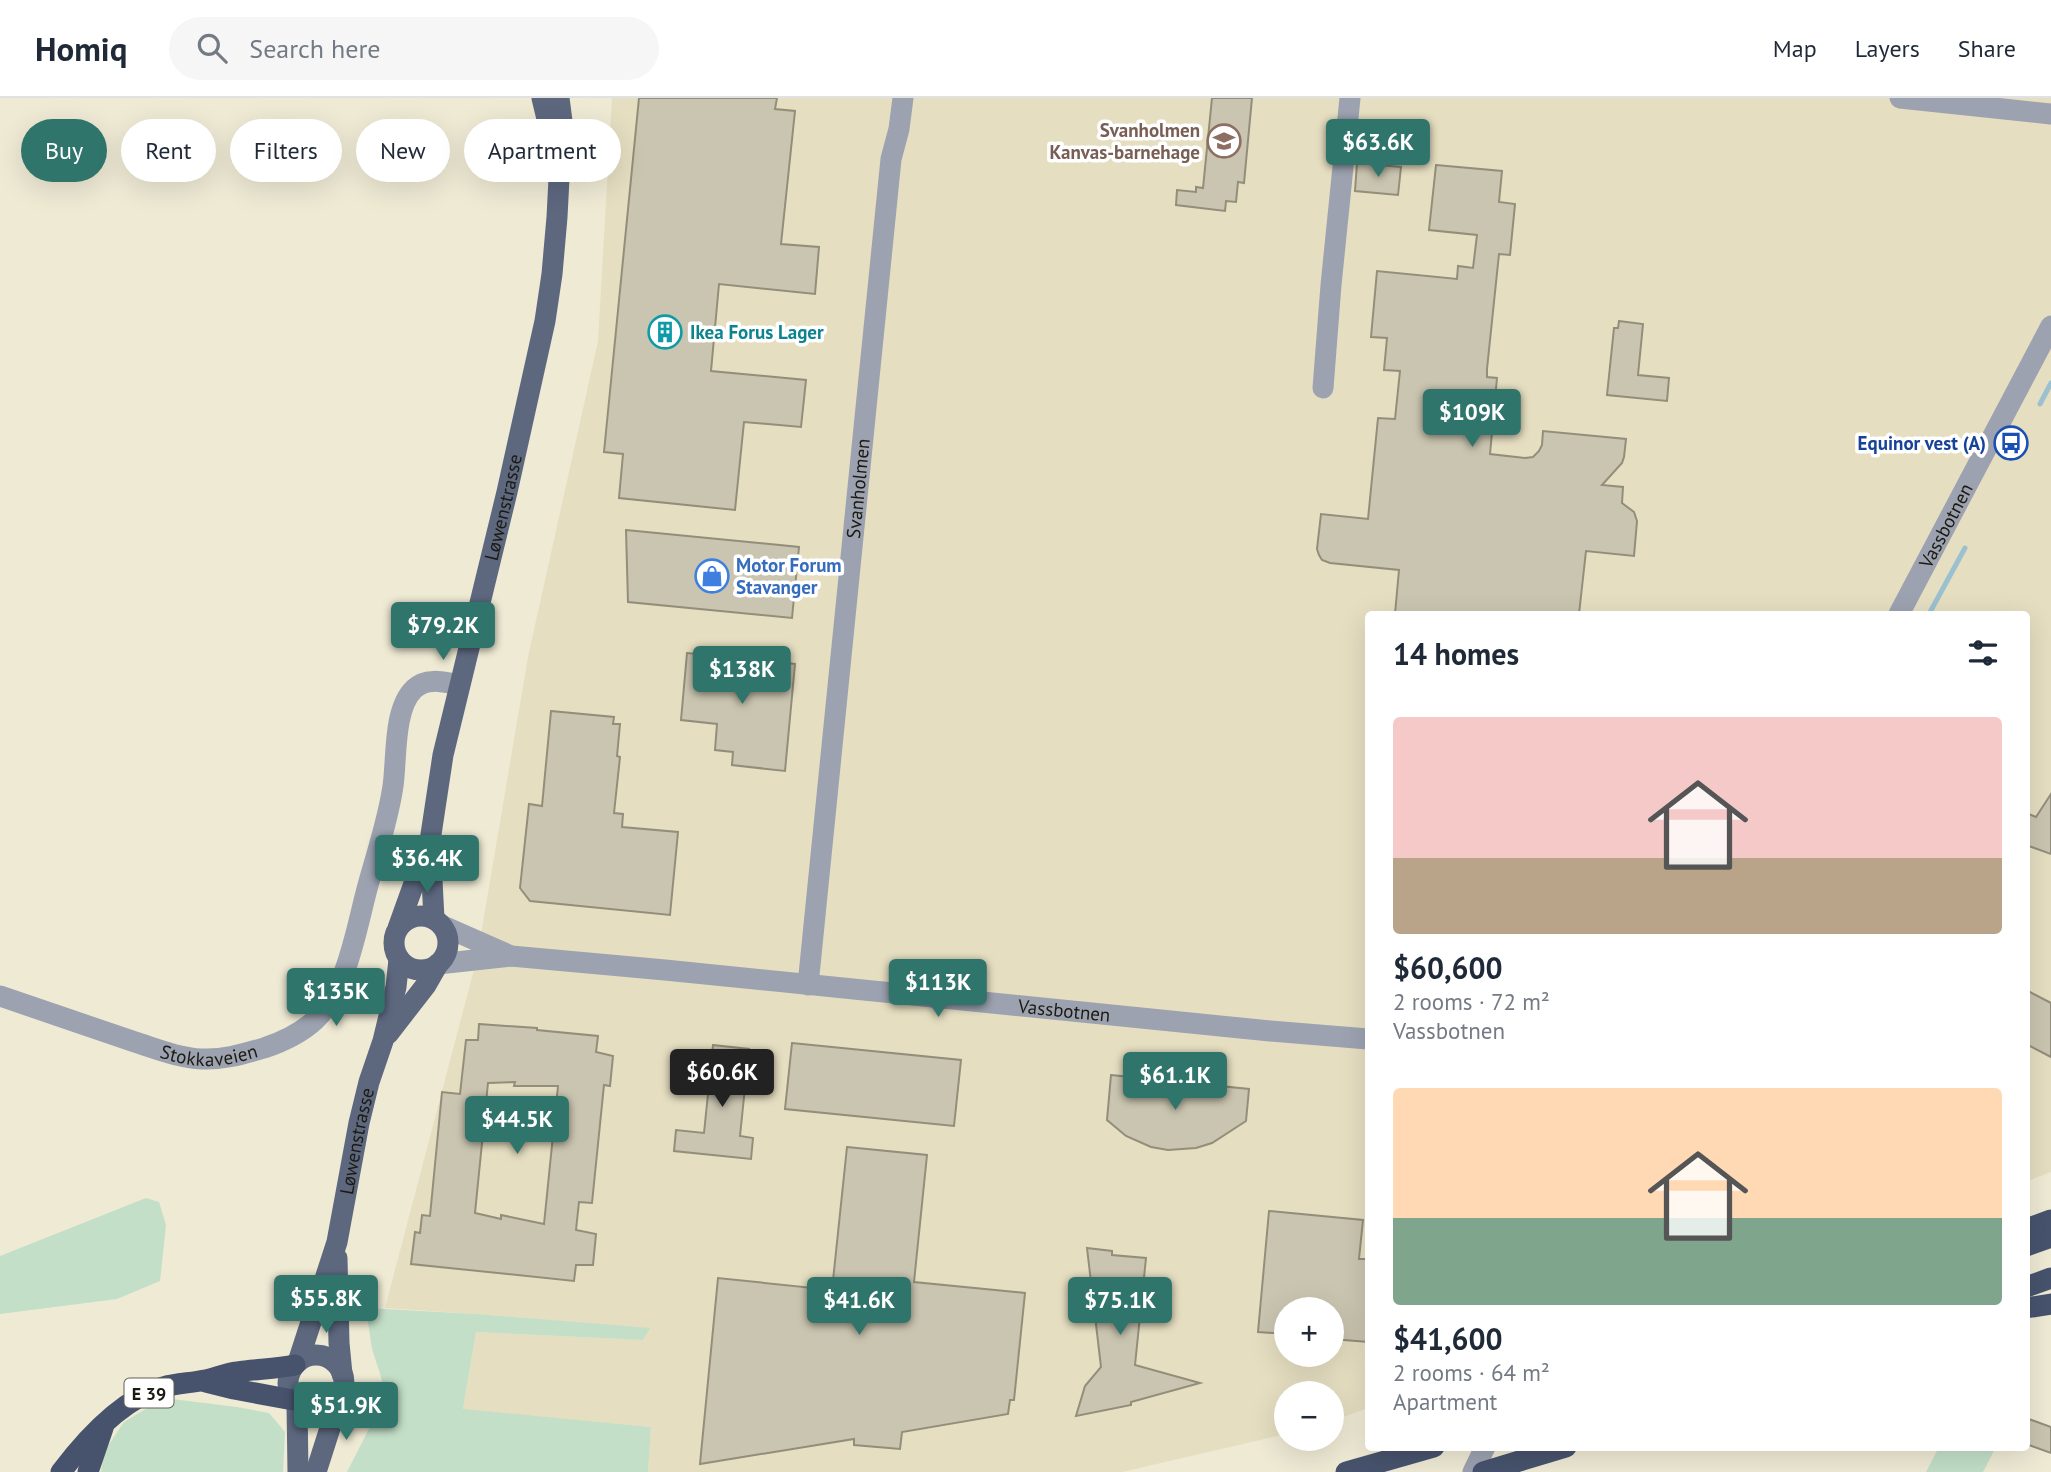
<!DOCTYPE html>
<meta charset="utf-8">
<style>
body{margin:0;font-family:"PT Sans",sans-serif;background:#f6f6f7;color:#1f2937;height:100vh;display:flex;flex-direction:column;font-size:26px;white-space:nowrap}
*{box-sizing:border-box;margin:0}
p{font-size:23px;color:#747a83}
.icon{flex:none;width:38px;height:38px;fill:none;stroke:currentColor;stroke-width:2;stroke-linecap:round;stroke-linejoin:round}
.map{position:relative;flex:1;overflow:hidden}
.panel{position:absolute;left:1365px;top:513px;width:665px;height:840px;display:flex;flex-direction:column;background:#fff;border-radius:7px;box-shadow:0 7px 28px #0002}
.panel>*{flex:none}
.guide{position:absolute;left:21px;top:21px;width:665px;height:63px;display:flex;gap:14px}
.buttons{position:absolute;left:1274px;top:1199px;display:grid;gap:14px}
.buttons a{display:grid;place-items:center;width:70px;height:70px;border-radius:50%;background:#fff;box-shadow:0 7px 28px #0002;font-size:35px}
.price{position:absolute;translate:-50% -60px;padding:0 16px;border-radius:7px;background:#2f756b;color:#fff;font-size:23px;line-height:46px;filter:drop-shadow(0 2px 4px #0008)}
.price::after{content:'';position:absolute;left:50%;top:42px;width:21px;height:16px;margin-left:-10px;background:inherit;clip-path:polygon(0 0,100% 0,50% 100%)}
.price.active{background:#222;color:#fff}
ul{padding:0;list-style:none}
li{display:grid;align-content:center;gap:14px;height:371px;padding:0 28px}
li span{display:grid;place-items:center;height:217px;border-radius:7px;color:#555}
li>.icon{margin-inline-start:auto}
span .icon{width:126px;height:126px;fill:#fffc;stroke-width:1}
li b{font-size:30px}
h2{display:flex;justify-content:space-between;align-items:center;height:84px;padding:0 28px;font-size:30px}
.chip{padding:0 24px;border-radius:32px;background:#fff;box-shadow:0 7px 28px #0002;font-size:24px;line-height:63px}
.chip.active{background:#2f756b;color:#fff}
header{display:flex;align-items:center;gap:42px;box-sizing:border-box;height:98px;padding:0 35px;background:#fff;border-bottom:2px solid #e0e1e3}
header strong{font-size:33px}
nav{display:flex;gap:38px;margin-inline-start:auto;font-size:24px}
.search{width:490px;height:63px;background:#f6f6f7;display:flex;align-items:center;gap:18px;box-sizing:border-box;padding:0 24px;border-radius:38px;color:#747a83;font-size:26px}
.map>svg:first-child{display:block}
.built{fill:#e5dec1;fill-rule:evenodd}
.green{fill:#c3dfc8}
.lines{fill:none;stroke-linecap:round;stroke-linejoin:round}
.stream{stroke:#9bc1d1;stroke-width:5}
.building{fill:#cac5b0;stroke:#938e7a;stroke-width:2;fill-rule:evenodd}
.minor{stroke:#9ca2b0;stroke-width:21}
.major{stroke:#5d687f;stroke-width:21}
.highway{stroke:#47536d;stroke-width:21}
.labels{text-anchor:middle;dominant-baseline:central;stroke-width:7;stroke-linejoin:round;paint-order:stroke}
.shield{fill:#fff;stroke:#605f59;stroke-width:2}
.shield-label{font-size:18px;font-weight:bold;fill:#1c1a12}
.education-label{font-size:19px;font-weight:bold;fill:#785e54;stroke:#fff;text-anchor:end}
.culture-label{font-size:19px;font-weight:bold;fill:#0d838f;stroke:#fff;text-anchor:start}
.transit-label{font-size:19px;font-weight:bold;fill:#164399;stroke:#fff;text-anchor:end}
.street-label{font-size:19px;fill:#1c1a12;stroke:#fff}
.shop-label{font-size:19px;font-weight:bold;fill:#366cbe;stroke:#fff;text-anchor:start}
</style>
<header>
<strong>Homiq</strong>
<div class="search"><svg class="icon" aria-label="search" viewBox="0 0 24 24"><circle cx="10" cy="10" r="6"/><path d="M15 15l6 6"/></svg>Search here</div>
<nav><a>Map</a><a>Layers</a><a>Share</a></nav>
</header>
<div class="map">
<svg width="2051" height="1374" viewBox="0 0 2051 1374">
<rect width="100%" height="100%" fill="#efead4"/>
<!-- built -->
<path class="built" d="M 612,0 L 2051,0 L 2051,1074 L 2027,1083 L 2026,516 L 1368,516 L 1368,1310 L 1332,1323 L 1332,1295 L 1286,1295 L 1286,1336 L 1122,1374 L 648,1374 L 651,1329 L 463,1312 L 476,1234 L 643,1242 L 649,1231 L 476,1216 L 385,1210 L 477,860 L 528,559 L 598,243 ZM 1286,1211 L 1332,1211 L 1332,1256 L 1286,1256 Z"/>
<!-- green -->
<g class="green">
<polygon points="146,1100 159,1104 166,1127 160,1183 117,1201 0,1216 0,1158"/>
<polygon points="366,1210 476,1216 650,1230 643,1242 476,1234 463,1311 651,1329 648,1374 347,1374 376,1317 382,1282 372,1251"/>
<polygon points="164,1300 237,1309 269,1315 285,1334 283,1374 101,1374 104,1354 124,1324"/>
<polygon points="1939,1349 1996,1349 1983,1374 1926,1374"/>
</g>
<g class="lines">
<!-- stream -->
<g class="stream">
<polyline points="2040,306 2051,285"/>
<polyline points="1929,516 1965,450"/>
</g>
</g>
<!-- building -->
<g class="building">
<polygon points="639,0 777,0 775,11 795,13 781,146 819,149 815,196 719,186 711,273 806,282 801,329 744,324 735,412 619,400 623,356 604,354"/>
<polygon points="1212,0 1252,0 1244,85 1238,84 1236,104 1226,103 1225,113 1176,107 1177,92 1196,94 1196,89 1203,90"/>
<polygon points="1357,65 1401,69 1398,97 1355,93"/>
<polygon points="1436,67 1502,73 1499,104 1515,106 1510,157 1499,156 1487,271 1487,279 1497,280 1490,356 1525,360 1533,359 1539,353 1542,347 1543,333 1626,341 1624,359 1622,365 1602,387 1623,389 1622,405 1634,414 1637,423 1634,458 1586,453 1579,516 1395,516 1399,472 1330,465 1322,462 1319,457 1317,451 1321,416 1368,421 1378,320 1395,321 1400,273 1384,272 1387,240 1371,239 1377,173 1457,181 1458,168 1473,170 1477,137 1429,132"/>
<polygon points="1619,223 1643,226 1638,277 1669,280 1667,303 1607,297 1614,230 1618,230"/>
<polygon points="626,432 799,449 792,520 628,504"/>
<polygon points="687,555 795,566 785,673 732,667 733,654 715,652 717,626 681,622"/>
<polygon points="551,613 614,619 613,626 620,626 617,658 620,659 614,715 623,716 622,729 678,734 670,817 530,803 520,790 529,706 542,708"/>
<polygon points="2051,696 2051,756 2026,747 2026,715 2036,719"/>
<polygon points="2026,892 2051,905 2051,959 2026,946"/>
<path d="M 479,926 L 537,930 L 537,932 L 598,938 L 596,954 L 613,958 L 610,988 L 604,987 L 592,1105 L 579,1104 L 576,1132 L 596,1136 L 593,1167 L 576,1167 L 574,1183 L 411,1166 L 415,1134 L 420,1135 L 422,1117 L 430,1118 L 442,994 L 460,996 L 466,942 L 478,942 ZM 515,984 L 514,988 L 558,988 L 544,1126 L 501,1117 L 501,1121 L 475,1115 L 488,985 Z"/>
<polygon points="792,945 961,962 954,1028 785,1011"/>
<polygon points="713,947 749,951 740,1038 753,1040 751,1061 674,1053 676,1032 704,1035"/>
<polygon points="1111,977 1249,991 1246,1023 1212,1045 1196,1050 1168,1052 1151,1049 1126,1038 1107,1022"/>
<polygon points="847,1049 927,1057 914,1184 1025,1195 1014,1302 1010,1302 1008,1316 902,1334 900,1351 854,1347 854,1341 700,1366 718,1180 832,1192"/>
<polygon points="1269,1113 1363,1122 1359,1161 1368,1161 1368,1244 1332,1241 1332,1211 1286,1211 1286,1236 1258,1234"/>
<polygon points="1087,1150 1112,1153 1112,1157 1146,1160 1135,1267 1200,1285 1131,1304 1131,1307 1076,1318 1085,1288 1101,1269"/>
<polygon points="2026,1320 2051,1329 2051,1355 2026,1346"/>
</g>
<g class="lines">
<!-- minor -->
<g class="minor">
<polyline points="1900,0 2051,16"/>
<polyline points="1323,290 1331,187 1350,0"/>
<path id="s1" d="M 1899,516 L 2051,228"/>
<path id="s2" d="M 511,858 L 665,872 L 1270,933 L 1368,941"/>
<polyline points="438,866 511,858 441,827"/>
<path id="s3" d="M 808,887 L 891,61 L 899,31 L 903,0"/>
<path id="s4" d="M 0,898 C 45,913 90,929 135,944 C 157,951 179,960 202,961 C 224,962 243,956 264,950 C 282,944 301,935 315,922 C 347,892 356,832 367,791 C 376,757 388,723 393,688 C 397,661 393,611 414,591 C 426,579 444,584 459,587"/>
<polyline points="1473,1374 1485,1349"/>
</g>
<!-- major -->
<g class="major">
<polyline points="542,0 553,46"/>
<circle cx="421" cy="845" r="27"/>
<path id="s5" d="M 434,821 L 430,743 L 443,657 L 507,394 L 545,223 L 552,176 L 557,119 L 562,23 L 559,0"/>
<polyline points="398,830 426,752"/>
<polyline points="388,936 426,887 438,866"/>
<polyline points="337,1160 339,1245 342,1276"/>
<circle cx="316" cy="1285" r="28"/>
<path id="s6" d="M 298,1264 L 337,1144 L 359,1025 L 369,984 L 383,943 L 396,889 L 399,861"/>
<polyline points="297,1305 298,1374"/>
<polyline points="316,1374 339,1302"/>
</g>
<!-- highway -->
<g class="highway">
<polyline points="2026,1131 2051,1122"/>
<polyline points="2026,1148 2051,1139"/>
<polyline points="2026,1189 2051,1180"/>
<polyline points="2026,1210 2051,1206"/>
<polyline points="206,1284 234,1291 293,1302"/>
<path d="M 61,1374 C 86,1341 122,1301 163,1289 C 177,1285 191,1285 205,1282 C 216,1280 226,1275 237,1274 C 256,1271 276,1271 295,1267"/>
<polyline points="88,1374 103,1330"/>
<polyline points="1346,1374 1434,1349"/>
<polyline points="1483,1374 1566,1349"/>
</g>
</g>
<!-- icons -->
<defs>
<symbol id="school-ring" viewBox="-11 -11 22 22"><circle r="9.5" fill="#fff" stroke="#8d6e63" stroke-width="1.5"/><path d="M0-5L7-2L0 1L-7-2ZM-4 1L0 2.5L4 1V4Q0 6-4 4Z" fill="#8d6e63"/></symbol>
<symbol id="building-ring" viewBox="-11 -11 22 22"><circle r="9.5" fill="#fff" stroke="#0f9aa8" stroke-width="1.5"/><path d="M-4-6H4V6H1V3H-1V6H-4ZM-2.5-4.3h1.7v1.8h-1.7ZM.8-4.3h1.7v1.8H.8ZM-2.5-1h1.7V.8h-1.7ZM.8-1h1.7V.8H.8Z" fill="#0f9aa8"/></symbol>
<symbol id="bus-ring" viewBox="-11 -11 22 22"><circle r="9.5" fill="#fff" stroke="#1a4fb4" stroke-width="1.5"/><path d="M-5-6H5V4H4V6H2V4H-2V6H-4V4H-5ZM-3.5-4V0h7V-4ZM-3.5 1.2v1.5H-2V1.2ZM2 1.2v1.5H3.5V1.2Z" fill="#1a4fb4"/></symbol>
<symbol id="shop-ring" viewBox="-11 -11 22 22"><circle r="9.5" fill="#fff" stroke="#3f7fe0" stroke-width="1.5"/><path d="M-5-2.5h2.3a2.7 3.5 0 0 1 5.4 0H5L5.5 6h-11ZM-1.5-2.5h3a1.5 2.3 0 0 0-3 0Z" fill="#3f7fe0"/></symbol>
</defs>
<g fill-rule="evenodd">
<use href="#school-ring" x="1205" y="24" width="38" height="38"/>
<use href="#building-ring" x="646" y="215" width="38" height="38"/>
<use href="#bus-ring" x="1992" y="326" width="38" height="38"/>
<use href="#shop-ring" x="693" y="459" width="38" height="38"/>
</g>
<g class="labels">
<!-- shield labels -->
<rect class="shield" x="124.5" y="1280.5" width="49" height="29" rx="5"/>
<g class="shield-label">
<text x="149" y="1295">E 39</text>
</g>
<!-- education labels -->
<g class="education-label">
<text x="1200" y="32">Svanholmen<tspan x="1200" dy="22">Kanvas-barnehage</tspan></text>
</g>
<!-- culture labels -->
<g class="culture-label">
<text x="690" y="234">Ikea Forus Lager</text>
</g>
<!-- transit labels -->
<g class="transit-label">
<text x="1986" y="345">Equinor vest (A)</text>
</g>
<!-- street labels -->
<g class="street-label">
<text stroke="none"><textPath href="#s3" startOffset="499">Svanholmen</textPath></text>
<text stroke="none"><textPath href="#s5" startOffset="420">Løwenstrasse</textPath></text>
<text stroke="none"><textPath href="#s1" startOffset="100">Vassbotnen</textPath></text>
<text stroke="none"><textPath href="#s2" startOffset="556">Vassbotnen</textPath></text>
<text stroke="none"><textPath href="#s4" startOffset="219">Stokkaveien</textPath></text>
<text stroke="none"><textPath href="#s6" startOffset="229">Løwenstrasse</textPath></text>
</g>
<!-- shop labels -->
<g class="shop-label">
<text x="736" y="467">Motor Forum<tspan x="736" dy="22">Stavanger</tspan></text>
</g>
</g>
</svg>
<div class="buttons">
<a>+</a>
<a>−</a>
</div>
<b class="price" style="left:1378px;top:81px">$63.6K</b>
<b class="price" style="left:1472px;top:351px">$109K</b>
<b class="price" style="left:443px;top:564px">$79.2K</b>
<b class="price" style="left:742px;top:608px">$138K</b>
<b class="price" style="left:427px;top:797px">$36.4K</b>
<b class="price" style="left:938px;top:921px">$113K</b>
<b class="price" style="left:336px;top:930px">$135K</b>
<b class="price active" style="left:722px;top:1011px">$60.6K</b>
<b class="price" style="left:1175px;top:1014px">$61.1K</b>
<b class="price" style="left:517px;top:1058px">$44.5K</b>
<b class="price" style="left:326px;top:1237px">$55.8K</b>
<b class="price" style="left:859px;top:1239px">$41.6K</b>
<b class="price" style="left:1120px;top:1239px">$75.1K</b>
<b class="price" style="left:346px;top:1344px">$51.9K</b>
<div class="guide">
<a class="chip active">Buy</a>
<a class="chip">Rent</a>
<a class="chip">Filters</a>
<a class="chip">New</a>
<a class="chip">Apartment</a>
</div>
<section class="panel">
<h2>14 homes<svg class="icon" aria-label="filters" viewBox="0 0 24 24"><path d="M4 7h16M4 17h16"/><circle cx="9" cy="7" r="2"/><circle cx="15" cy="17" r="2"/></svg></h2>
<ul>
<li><span style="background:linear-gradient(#f6c9c9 65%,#b9a48a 0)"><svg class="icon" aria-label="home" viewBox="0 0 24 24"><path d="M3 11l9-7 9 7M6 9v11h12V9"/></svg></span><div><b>$60,600</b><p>2 rooms · 72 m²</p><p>Vassbotnen</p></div></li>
<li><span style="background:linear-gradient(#ffd9b3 60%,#7fa58c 0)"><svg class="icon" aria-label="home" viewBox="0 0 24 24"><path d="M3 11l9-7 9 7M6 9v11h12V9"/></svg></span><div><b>$41,600</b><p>2 rooms · 64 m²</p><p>Apartment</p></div></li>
</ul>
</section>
</div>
